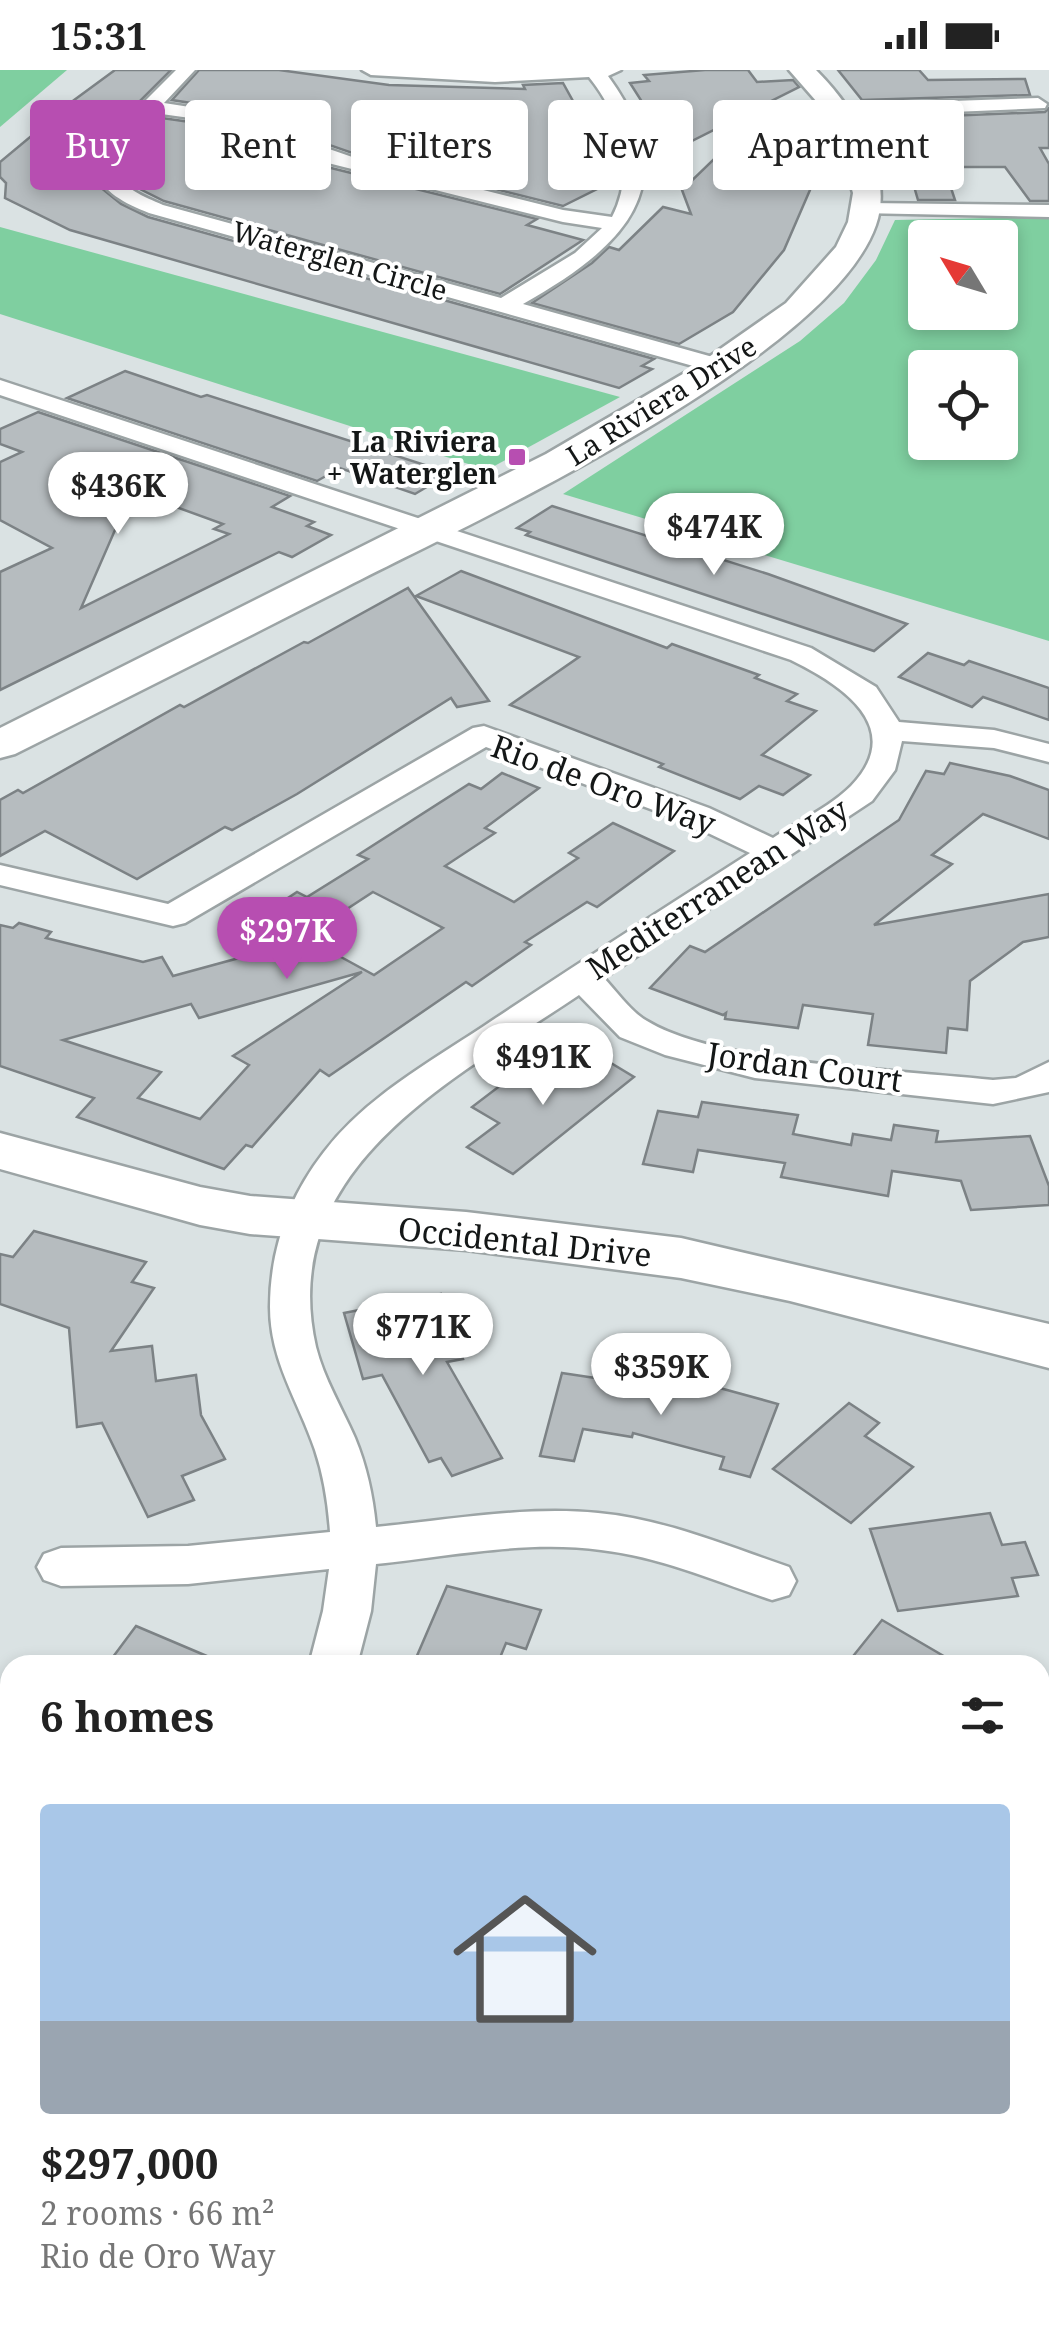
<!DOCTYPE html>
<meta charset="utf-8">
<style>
body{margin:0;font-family:"Noto Serif",serif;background:#f6f6f6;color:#222;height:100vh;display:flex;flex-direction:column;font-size:38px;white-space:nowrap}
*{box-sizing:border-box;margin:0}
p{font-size:32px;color:#767676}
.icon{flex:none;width:55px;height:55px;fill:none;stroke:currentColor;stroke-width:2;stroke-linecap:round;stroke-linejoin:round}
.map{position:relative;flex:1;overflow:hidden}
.sheet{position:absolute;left:0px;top:1585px;width:1050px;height:672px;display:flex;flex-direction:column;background:#fff;border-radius:30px 30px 0 0;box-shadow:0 5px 15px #0003}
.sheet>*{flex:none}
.top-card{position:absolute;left:30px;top:30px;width:990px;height:90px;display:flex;gap:20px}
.needle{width:65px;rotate:308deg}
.buttons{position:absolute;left:908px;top:150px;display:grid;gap:20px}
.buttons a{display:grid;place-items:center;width:110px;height:110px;border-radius:10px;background:#fff;box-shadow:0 5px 15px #0003;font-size:50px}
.price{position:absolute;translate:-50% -85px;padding:0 22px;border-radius:35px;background:#fff;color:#222;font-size:32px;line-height:65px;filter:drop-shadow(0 2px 5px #0008)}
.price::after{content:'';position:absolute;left:50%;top:60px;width:30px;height:22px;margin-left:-15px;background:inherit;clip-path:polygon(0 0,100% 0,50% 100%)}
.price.current{background:#b74eb1;color:#fff}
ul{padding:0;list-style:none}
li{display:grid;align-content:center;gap:20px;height:530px;padding:0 40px}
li+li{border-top:2px solid #e0e0e0}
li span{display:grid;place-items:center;height:310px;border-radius:10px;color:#555}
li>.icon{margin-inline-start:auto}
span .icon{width:180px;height:180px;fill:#fffc;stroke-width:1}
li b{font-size:42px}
h2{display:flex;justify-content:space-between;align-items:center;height:120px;padding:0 40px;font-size:42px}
.pill{padding:0 35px;border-radius:10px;background:#fff;box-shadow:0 5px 15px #0003;font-size:35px;line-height:90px}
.pill.current{background:#b74eb1;color:#fff}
.status{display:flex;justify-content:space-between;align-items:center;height:70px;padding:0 50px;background:#fff;direction:ltr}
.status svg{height:28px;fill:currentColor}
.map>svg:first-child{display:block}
.green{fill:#7fcfa0;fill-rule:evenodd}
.building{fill:#b6bcbf;stroke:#7c8285;stroke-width:2.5;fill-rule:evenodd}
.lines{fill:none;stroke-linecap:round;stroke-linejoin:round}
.street-casing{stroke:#9ca4a5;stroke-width:5}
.secondary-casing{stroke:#9ca4a5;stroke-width:5}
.highway-casing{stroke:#9ca4a5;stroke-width:5}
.street{fill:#fff;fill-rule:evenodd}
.secondary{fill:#fff;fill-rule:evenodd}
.highway{fill:#fff;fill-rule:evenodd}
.poi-dot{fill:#b74eb1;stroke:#fff;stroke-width:4}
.labels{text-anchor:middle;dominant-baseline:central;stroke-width:8;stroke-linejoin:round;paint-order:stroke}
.far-street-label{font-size:28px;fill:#141717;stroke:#fff}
.far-poi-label{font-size:28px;font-weight:bold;fill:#141717;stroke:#fff;text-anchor:end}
.street-label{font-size:32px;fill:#141717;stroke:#fff}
</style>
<div class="status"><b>15:31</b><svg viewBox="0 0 49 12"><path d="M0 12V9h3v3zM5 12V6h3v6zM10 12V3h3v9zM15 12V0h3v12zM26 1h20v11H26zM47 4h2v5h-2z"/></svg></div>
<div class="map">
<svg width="1049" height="2257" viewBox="0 0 1049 2257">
<rect width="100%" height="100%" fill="#dae2e3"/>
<!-- green -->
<g class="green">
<polygon points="0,0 67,0 0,57"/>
<path d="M 1049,147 L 1049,571 L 563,424 L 800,271 L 844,233 L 876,190 L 895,150 ZM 925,168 L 1000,168 L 1000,242 L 925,242 ZM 925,298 L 1000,298 L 1000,372 L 925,372 Z"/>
<polygon points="0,157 620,327 487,400 0,244"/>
</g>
<!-- building -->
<g class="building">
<polygon points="115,0 171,0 96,75 89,100 100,117 121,134 148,147 654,289 642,296 652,299 619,318 70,160 5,128 6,113 0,107 0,92 41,58 36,58"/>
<polygon points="199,0 279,0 389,15 525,19 523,15 563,13 584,51 603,116 563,136 391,93 426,77 428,66 424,62 408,63 358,85 223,38 172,30"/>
<polygon points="705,0 748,0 757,12 793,10 799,17 668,83 658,57 630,13 649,11 644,5"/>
<polygon points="838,0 919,0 928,10 1025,9 1030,25 862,30"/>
<polygon points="773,32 813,113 784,180 733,242 679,274 532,233 592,193 609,177 619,180 663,137 691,144 682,120"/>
<polygon points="1049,38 1049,78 1040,78 1049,94 1049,131 1030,131 1005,97 951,97 956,115 950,115 955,130 918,130 900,68 885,68 873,49 1045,42"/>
<polygon points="155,47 211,55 323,96 537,149 527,155 583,170 500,224 164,131 130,114 116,97 119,84"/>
<polygon points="125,301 201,327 207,325 450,403 415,424 340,398 317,411 67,328"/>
<path d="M 38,342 L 290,426 L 272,437 L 314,452 L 307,456 L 331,465 L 292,487 L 279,482 L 0,620 L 0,502 L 52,478 L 0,450 L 0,392 L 22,382 L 0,374 L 0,359 ZM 132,421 L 223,454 L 214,459 L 229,464 L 81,538 Z"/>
<polygon points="552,436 768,504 907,554 874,581 526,465 530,462 517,458"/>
<polygon points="461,501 667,578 672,574 759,605 755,608 797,624 787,631 816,641 762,685 810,705 783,725 759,716 740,729 659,697 663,694 510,635 579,587 416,526"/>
<polygon points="408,518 489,631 457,637 451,628 297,724 232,760 225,757 137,809 45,761 0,786 0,730 18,720 23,723 180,635 184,637 304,572 308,573"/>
<polygon points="928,583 964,595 969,591 1049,618 1049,650 983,627 972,637 899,607"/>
<polygon points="950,693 1010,706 1049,720 1049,769 983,744 932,785 952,794 874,855 1049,824 1049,867 1023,872 970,911 967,960 948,958 946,983 868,975 873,944 803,935 798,958 725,949 726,943 723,945 650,918 690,876 705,882 899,750 926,701 944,704"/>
<path d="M 502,703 L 539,718 L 485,758 L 495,763 L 445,796 L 514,832 L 578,788 L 569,783 L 613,753 L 674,781 L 597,837 L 587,832 L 525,872 L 531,875 L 472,916 L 466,912 L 329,1006 L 320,1000 L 252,1077 L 246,1075 L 224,1099 L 77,1047 L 94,1028 L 0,996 L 0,855 L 13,858 L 19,853 L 51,862 L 46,868 L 143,892 L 162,887 L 173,906 L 272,879 L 238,861 L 297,822 L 307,827 L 368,789 L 358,785 L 469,714 L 481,719 ZM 373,822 L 443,858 L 374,905 L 308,869 L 295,873 ZM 362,902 L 233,986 L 249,995 L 200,1049 L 138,1028 L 161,1002 L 63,970 L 191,934 L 199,948 Z"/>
<polygon points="596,984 634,1007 513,1104 467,1077 499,1053 472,1037 497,1018 546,987 570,1001"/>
<polygon points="702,1032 798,1045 793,1064 851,1075 853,1064 891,1070 894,1055 938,1061 936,1072 1030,1066 1049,1116 1049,1135 971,1140 961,1111 892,1101 888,1126 781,1107 785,1093 698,1080 693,1102 643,1094 658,1041 698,1047"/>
<polygon points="34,1161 146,1192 132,1212 154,1218 111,1281 152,1276 156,1311 196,1305 201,1345 225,1389 182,1406 194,1430 148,1447 102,1353 77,1357 69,1258 0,1234 0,1184 13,1187"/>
<polygon points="441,1224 463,1289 447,1292 502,1388 452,1406 441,1388 429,1392 382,1305 363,1309 344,1243"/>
<polygon points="562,1303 682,1321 687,1309 778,1334 750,1407 720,1399 724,1387 633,1363 632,1367 583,1359 574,1391 540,1386"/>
<polygon points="849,1333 879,1353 865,1366 913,1397 851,1453 773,1399"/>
<polygon points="990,1443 1002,1475 1025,1472 1038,1505 1012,1508 1018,1526 898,1541 870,1459"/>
<polygon points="447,1516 541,1540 526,1579 506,1573 497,1595 413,1595"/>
<polygon points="882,1550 959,1595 846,1595"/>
<polygon points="136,1556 228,1595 107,1595"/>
</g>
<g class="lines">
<defs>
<g id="street">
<path d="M 176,0 L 195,0 L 164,33 L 222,42 L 358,89 L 410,66 L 424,66 L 424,74 L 380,94 L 563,140 L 612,147 C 636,101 621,46 589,7 L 495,12 L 371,5 L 362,0 L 621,0 L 608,6 C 689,117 622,178 523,234 L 727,291 L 731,296 L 719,303 L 711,301 L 149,143 C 124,133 104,123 92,98 L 100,76 ZM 154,43 L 212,51 L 324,92 L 563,152 L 602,158 L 575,183 L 501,228 L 163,135 C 143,126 123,119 112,98 L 116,82 Z"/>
<polygon points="1038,28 1047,34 1045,38 834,47 824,41 834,35"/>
<polygon points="867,133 1049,135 1049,147 860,143 857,139 860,135"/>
<path d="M 0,310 L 811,578 L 876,617 L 899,652 L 994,660 L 1049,674 L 1049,692 L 994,678 L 902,671 L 895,700 L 872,731 L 604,908 C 617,922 631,942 647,951 C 719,995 905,1000 993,1010 L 1016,1008 L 1049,992 L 1049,1022 L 993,1034 L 755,1008 L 665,985 L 620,967 L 579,925 C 456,1008 275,1097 316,1277 C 324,1309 342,1338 355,1368 C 367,1397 373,1426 376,1457 C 449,1450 524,1436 598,1443 C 664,1449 727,1476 789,1497 L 796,1511 L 789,1525 L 772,1530 C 715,1511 661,1487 601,1480 C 527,1470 450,1486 376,1494 L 371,1541 L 357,1595 L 309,1595 L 323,1541 L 329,1499 L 188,1514 L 61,1516 L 44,1510 L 37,1497 L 44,1484 L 61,1478 L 188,1476 L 330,1462 C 328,1434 324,1407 315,1380 C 298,1330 270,1291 270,1237 C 270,1180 289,1127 324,1082 C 365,1028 428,993 484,956 C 572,897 661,840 750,783 L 685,752 L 486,677 L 185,853 L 173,856 L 0,815 L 0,795 L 168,834 L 473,658 L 484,656 L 709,738 L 773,768 C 797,752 830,737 851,716 C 908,657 840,614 791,590 L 0,325 Z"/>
<polygon points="10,2148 10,2222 0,2226 0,2152"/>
</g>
<g id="secondary">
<path d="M 789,0 L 816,0 C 853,37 895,101 876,155 C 829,289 475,451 346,517 C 236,573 126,628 15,684 L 0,688 L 0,658 L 546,384 L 693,298 L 786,233 L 836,177 L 848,152 L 853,123 L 836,64 L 817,32 Z"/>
<polygon points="0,1063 200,1117 250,1126 466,1142 681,1168 1049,1254 1049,1298 790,1231 681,1208 466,1180 250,1164 200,1155 0,1099"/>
</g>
<g id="highway">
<polygon points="1049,2088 1049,2198 1040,2202 1040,2092"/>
<polygon points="1040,2215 1049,2221 1049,2257 974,2257 976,2248 1040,2248"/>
</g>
</defs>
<!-- street casing -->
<use href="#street" class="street-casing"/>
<!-- secondary casing -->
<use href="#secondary" class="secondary-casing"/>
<!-- highway casing -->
<use href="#highway" class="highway-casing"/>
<!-- street -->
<use href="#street" class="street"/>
<!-- secondary -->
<use href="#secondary" class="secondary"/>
<!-- highway -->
<use href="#highway" class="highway"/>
</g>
<!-- markers -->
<rect class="poi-dot" x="507" y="377" width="20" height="20" rx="5"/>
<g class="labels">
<!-- far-street labels -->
<g class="far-street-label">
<text transform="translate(340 190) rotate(16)">Waterglen Circle</text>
<text transform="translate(661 330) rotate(-32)">La Riviera Drive</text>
</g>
<!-- far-poi labels -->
<g class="far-poi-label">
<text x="497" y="371">La Riviera<tspan x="497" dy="32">+ Waterglen</tspan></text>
</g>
<!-- street labels -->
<g class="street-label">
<text transform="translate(604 714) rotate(20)">Rio de Oro Way</text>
<text transform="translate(717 818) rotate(-33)">Mediterranean Way</text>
<text transform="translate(805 996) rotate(8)">Jordan Court</text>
<text transform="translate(525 1171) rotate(6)">Occidental Drive</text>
</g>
</g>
</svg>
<div class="buttons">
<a><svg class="needle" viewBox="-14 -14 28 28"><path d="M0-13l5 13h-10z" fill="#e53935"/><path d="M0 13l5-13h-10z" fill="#767676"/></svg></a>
<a><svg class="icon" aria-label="locate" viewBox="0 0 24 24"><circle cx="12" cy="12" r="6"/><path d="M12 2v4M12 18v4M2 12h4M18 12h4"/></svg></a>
</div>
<b class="price" style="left:118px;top:467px">$436K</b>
<b class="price" style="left:714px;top:508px">$474K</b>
<b class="price current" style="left:287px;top:912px">$297K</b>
<b class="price" style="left:543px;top:1038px">$491K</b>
<b class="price" style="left:423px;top:1308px">$771K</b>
<b class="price" style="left:661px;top:1348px">$359K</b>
<div class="top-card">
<a class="pill current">Buy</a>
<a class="pill">Rent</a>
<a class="pill">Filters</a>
<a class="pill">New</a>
<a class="pill">Apartment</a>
</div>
<section class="sheet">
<h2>6 homes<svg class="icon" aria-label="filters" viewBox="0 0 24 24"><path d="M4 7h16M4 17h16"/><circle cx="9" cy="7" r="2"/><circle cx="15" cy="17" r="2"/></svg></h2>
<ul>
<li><span style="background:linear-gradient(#a9c7e8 70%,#9aa5b1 0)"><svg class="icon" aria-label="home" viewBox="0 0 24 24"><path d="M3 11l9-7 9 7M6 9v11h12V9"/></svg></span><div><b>$297,000</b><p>2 rooms · 66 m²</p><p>Rio de Oro Way</p></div></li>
</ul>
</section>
</div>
